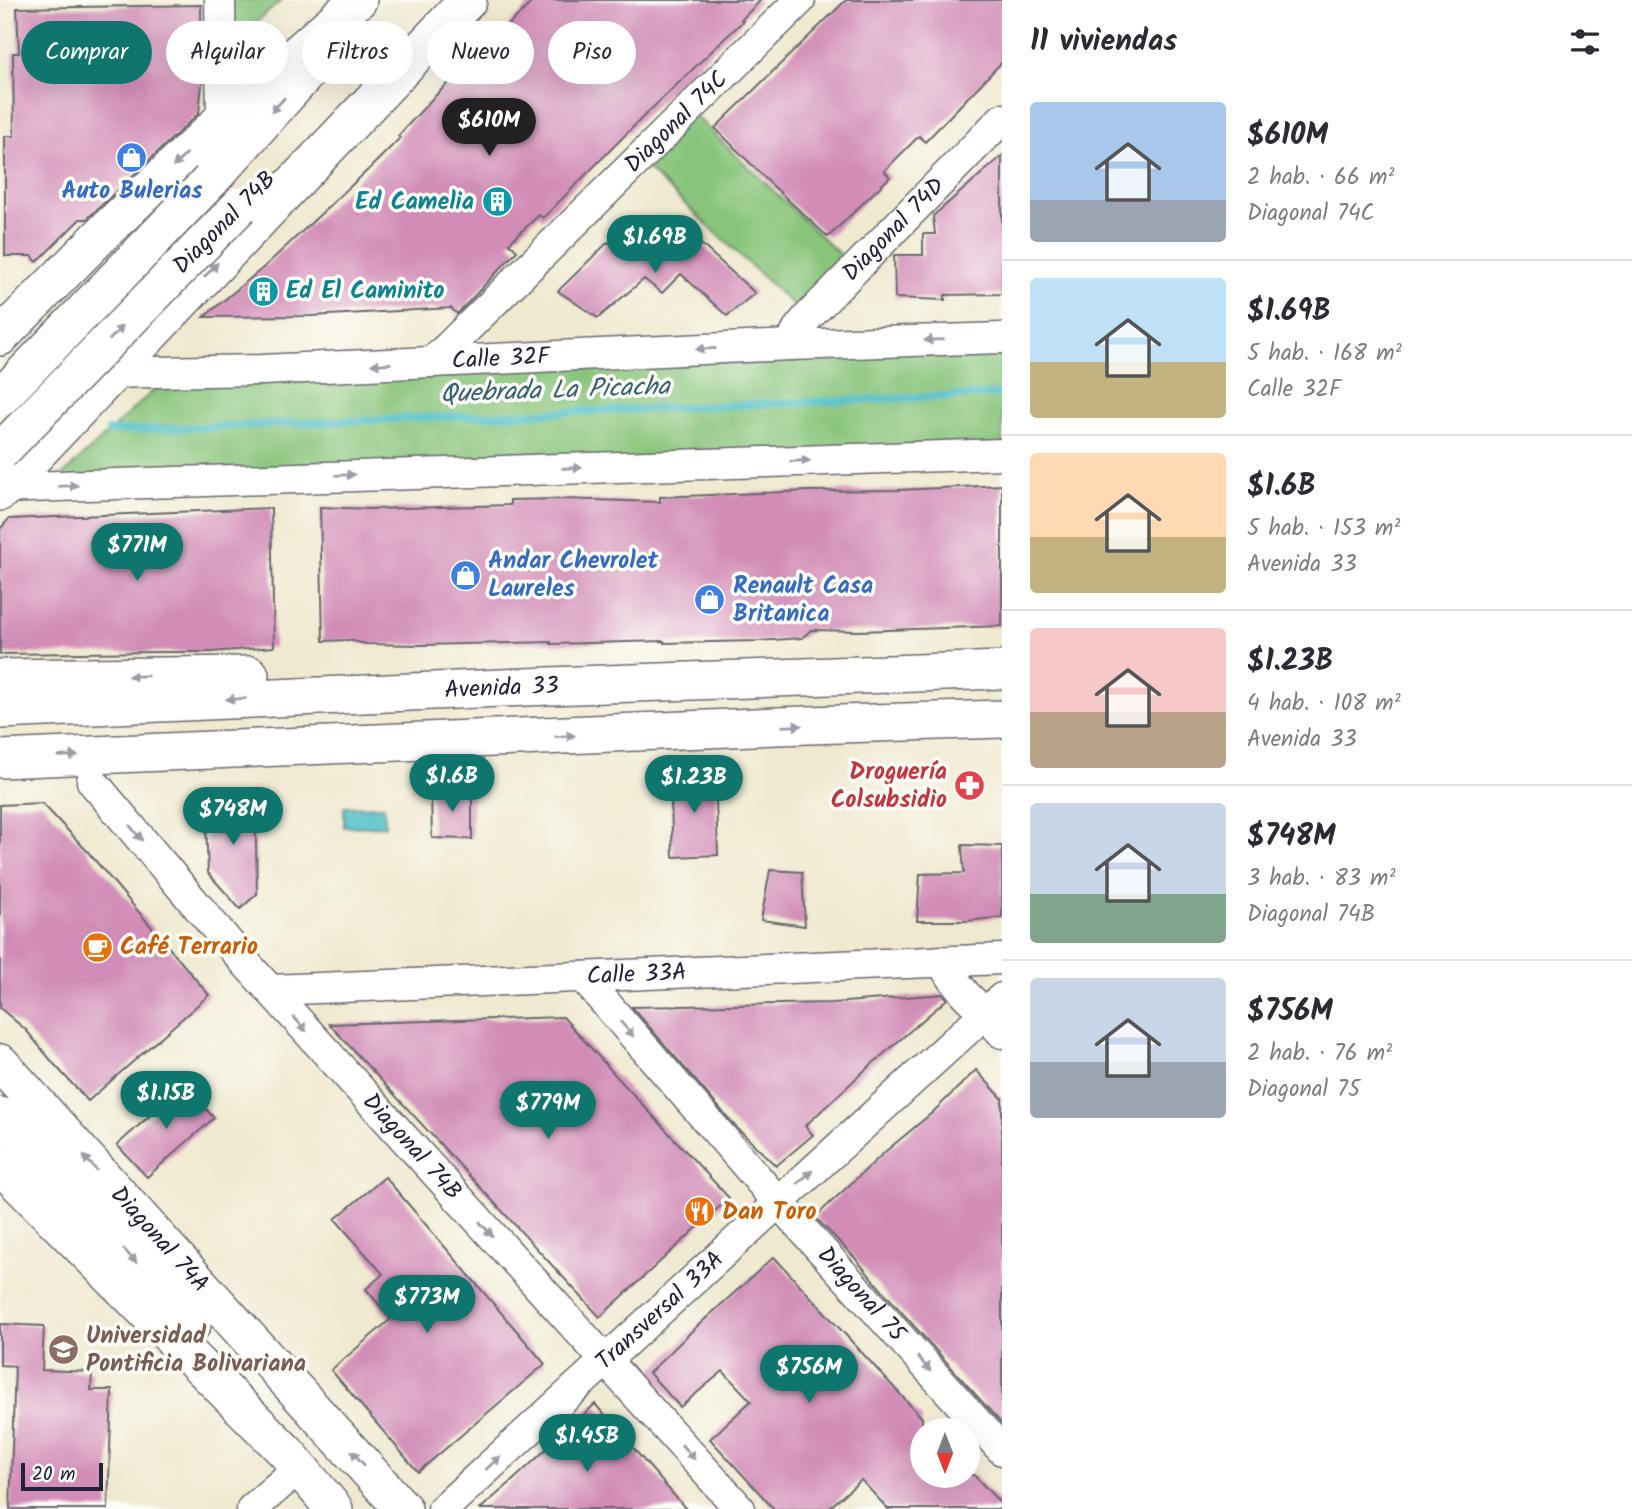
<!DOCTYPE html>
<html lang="es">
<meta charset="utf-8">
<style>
body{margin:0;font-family:Kalam,sans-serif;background:#f7f7f7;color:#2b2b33;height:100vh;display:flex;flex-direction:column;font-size:26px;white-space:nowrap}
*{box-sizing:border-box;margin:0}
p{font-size:23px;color:#7c7c81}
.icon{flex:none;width:38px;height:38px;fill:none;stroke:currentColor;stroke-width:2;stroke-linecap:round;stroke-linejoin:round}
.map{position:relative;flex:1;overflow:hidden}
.sheet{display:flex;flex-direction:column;background:#fff;width:630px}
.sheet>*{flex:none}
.hud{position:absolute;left:21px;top:21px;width:665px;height:63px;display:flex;gap:14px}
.needle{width:46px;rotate:180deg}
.controls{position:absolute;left:910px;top:1418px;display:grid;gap:14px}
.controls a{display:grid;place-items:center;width:70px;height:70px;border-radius:50%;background:#fff;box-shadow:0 7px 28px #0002;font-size:35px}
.scale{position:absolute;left:21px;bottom:18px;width:82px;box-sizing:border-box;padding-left:7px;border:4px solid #22223b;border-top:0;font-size:19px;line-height:24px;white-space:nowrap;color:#22223b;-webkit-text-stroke:5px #fdfcf7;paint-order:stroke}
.price{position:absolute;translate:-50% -60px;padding:0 16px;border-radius:24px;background:#0f766e;color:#fff;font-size:23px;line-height:46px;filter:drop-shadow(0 2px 4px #0008)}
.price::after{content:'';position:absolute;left:50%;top:42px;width:21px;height:16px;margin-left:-10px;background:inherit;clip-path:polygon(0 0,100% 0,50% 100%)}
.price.on{background:#222;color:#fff}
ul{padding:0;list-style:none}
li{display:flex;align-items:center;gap:21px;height:175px;padding:0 28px}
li+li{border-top:2px solid #e1e1e2}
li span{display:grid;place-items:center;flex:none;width:196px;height:140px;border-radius:7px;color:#555}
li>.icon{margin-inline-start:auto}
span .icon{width:84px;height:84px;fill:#fffc;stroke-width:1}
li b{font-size:30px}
h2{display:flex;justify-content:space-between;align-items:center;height:84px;padding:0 28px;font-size:30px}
.chip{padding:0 24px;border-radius:32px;background:#fff;box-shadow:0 7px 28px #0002;font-size:24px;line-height:63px}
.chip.on{background:#0f766e;color:#fff}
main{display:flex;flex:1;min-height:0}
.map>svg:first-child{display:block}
.green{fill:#88c47a;stroke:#55735a;stroke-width:2}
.water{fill:#4ebdc4;stroke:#387080;stroke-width:2}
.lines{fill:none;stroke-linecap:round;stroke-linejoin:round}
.stream{stroke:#4ebdc4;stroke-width:8}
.building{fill:#d28db7}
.minor-casing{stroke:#6a686f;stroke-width:33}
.major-casing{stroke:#6a686f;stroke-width:40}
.minor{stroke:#fff;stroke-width:30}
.major{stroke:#fff;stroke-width:37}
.major-bridge-casing{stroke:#6a686f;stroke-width:40;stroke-linecap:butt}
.major-bridge{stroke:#fff;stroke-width:37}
.oneway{fill:#9c9ca7}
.labels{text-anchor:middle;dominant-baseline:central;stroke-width:7;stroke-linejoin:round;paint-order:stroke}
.street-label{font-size:24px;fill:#22223b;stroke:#fdfcf7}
.shop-label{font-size:24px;font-weight:bold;fill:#366cbe;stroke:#fdfcf7;text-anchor:start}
.culture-label{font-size:24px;font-weight:bold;fill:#0d838f;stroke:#fdfcf7;text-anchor:end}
.health-label{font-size:24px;font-weight:bold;fill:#be3a42;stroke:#fdfcf7;text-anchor:end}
.food-label{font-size:24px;font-weight:bold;fill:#c56008;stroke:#fdfcf7;text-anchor:start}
.education-label{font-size:24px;font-weight:bold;fill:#785e54;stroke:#fdfcf7;text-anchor:start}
.water-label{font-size:26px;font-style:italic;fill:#346072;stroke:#fdfcf7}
</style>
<main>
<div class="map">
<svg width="1002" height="1509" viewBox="0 0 1002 1509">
<rect width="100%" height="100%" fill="#fdfcf7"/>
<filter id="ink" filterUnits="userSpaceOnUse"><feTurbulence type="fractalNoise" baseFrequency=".0143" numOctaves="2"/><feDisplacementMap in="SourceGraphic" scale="14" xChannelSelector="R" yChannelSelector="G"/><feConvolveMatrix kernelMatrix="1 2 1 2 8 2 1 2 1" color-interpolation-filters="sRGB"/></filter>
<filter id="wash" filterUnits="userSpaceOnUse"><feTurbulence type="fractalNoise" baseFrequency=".00686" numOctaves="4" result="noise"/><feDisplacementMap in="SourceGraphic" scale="28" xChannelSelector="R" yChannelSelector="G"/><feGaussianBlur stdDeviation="1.57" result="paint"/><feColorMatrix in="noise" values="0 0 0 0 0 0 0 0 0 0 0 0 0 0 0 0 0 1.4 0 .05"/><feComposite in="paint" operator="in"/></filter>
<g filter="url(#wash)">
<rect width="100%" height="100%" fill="#efe9cf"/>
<!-- green -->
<g class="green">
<polygon points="230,0 282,0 231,44"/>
<polygon points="689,110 855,269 807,318 638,160"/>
<polygon points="1002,338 1002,454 51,486 173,372"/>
</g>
<!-- water -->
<polygon class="water" points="384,806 385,826 344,827 344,807"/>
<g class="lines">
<!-- stream -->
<polyline class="stream" points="109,431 1002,394"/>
</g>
<g id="blocks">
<!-- building -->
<g class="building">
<polygon points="534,0 761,0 741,20 743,21 642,118 543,218 539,215 509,243 517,251 457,314 451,308 311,316 204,317 264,267 370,168 400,138 398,136 431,100"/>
<polygon points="846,0 1002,0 1002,62 925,142 919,136 884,171 890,177 828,237 772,185 715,128"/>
<polygon points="201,5 202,84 199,113 87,219 80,219 37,262 32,256 5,256 5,136 14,136 13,53 19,53 17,8"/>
<polygon points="1002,156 1002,294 945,295 945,300 895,298 894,255 923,255 923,234 935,234 933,216"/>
<polygon points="679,224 755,293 727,316 681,274 662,293 644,279 598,318 558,291 608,242 629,261 650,244 658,246"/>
<polygon points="1002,485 1002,626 859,631 811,630 802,638 758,641 664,643 664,641 551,644 551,642 420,645 366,644 348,640 323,641 320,507 371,509 510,505 510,500 561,499 660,502 660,497 809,491 898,490"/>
<polygon points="271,508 274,647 210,652 160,652 0,654 0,529 9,519"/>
<polygon points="715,773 718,855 673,857 670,775"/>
<polygon points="472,789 472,839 432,838 431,790"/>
<polygon points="205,798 255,798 257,894 240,909 208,873"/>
<polygon points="42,803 88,852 209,995 88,1101 54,1064 26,1030 0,1008 0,805"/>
<polygon points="962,845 1002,846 1002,917 967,921 917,921 920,874 964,873"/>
<polygon points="770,870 802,872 805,926 761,920"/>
<polygon points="943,994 947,999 864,1071 805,1126 813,1135 776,1166 735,1126 632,1007 833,1003"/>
<polygon points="563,1017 618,1078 729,1198 600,1317 329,1024"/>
<polygon points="976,1070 1002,1098 1002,1424 880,1288 855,1258 815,1217 886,1151 933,1112"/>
<polygon points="184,1085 214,1118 147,1177 117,1145"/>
<polygon points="385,1177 545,1364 418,1472 331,1370 391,1319 366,1289 383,1274 335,1219"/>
<polygon points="774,1257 922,1418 922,1475 974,1475 1002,1505 1002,1509 888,1509 861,1480 828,1509 774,1509 710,1439 751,1401 723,1371 680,1407 649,1373 694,1329"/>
<polygon points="0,1324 44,1326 42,1370 92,1372 91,1390 112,1390 108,1509 10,1509 15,1366 0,1365"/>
<polygon points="595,1404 686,1509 480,1509 510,1483"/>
</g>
</g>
</g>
<g filter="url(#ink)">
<use href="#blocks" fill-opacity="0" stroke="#6a686f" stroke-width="2"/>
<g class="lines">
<defs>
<g id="minor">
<polyline points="220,0 222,120"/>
<path id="s1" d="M 790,345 L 798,329 L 807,318 L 1002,119"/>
<path id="s2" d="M 431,362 L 447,348 L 800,0"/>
<path id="s3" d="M 100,373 L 262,370 L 790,345 L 1002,338"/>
<polyline points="0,488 1002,454"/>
<path id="s4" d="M 92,781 L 242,959 L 740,1509"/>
<polyline points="940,961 965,994 985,1014 1002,1033"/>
<path id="s5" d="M 583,977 L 778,1202 L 1002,1450"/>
<path id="s6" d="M 271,990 L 1002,959"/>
<polyline points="252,1509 299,1468"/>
<path id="s7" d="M 443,1509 L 1002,998"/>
</g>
<g id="major">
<polyline points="210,181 313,66"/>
<polyline points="0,337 107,229 222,120 358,0"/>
<polyline points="0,492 468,0"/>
<polyline points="0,678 250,675"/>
<path id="s8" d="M 0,710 L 549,686 L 1002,670"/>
<polyline points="0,759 776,726 1002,719"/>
<path id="s9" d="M 0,1063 L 403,1509"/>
<polyline points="0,1116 192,1324"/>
<polyline points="0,1165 287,1453 334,1509"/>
</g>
</defs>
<!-- minor casing -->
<use href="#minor" class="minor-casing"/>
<!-- major casing -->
<use href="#major" class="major-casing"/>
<!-- minor -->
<use href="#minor" class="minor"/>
<!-- major -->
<use href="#major" class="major"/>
<defs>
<g id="major-bridge">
<polyline points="0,398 210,181"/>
<polyline points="0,452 240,206"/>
</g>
</defs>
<!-- major-bridge casing -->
<use href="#major-bridge" class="major-bridge-casing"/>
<!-- major-bridge -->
<use href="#major-bridge" class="major-bridge"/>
</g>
<!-- one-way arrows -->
<defs><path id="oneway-solid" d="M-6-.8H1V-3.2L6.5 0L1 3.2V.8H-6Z" transform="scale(1.75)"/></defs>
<g class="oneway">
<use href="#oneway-solid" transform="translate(278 105) rotate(132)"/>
<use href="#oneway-solid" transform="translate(180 160) rotate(136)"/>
<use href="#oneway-solid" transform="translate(211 270) rotate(-46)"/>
<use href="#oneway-solid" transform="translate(116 333) rotate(-46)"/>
<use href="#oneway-solid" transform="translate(934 340) rotate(178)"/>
<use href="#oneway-solid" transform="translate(706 349) rotate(177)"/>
<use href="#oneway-solid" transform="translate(381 364) rotate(177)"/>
<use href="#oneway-solid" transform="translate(800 461) rotate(-2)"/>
<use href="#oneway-solid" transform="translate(572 468) rotate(-2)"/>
<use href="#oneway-solid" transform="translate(345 475) rotate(-2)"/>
<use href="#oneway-solid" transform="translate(68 486) rotate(-2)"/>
<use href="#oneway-solid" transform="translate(138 676) rotate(179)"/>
<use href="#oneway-solid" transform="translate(236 699) rotate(177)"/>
<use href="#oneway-solid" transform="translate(792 726) rotate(-2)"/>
<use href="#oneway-solid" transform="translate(565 736) rotate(-3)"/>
<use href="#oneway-solid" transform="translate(68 756) rotate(-2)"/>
<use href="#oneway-solid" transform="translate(136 833) rotate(50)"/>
<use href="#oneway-solid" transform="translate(300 1024) rotate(49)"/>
<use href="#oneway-solid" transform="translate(627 1029) rotate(49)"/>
<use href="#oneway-solid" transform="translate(90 1163) rotate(-132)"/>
<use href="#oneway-solid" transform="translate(805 1177) rotate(-42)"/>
<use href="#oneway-solid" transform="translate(486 1229) rotate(48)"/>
<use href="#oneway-solid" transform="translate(130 1256) rotate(47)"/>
<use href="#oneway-solid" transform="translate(924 1364) rotate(48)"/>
<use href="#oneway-solid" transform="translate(688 1452) rotate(48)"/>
<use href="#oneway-solid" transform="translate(358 1458) rotate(-132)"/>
<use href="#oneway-solid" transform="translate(493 1463) rotate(-42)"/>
</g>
</g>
<!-- icons -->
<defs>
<symbol id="shop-disc" viewBox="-11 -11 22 22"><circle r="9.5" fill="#3f7fe0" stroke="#fdfcf7"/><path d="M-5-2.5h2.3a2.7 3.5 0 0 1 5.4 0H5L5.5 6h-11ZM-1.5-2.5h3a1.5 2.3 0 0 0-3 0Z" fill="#fff"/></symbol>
<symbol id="building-disc" viewBox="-11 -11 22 22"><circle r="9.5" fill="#0f9aa8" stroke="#fdfcf7"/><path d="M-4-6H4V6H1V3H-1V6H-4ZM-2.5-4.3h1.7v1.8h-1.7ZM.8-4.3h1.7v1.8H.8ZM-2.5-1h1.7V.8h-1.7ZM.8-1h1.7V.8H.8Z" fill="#fff"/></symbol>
<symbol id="pharmacy-disc" viewBox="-11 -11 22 22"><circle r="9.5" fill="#e0444e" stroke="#fdfcf7"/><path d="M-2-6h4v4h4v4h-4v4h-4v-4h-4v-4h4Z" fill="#fff"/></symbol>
<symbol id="cafe-disc" viewBox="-11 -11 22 22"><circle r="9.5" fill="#e8710a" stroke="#fdfcf7"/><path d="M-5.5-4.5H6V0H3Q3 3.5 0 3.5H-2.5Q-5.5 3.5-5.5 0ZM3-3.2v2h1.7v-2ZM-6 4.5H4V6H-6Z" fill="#fff"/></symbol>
<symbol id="restaurant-disc" viewBox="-11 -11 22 22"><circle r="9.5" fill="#e8710a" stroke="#fdfcf7"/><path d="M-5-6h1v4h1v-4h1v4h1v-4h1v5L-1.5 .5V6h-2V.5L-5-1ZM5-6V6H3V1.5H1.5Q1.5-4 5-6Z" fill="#fff"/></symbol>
<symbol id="university-disc" viewBox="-11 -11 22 22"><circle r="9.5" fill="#8d6e63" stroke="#fdfcf7"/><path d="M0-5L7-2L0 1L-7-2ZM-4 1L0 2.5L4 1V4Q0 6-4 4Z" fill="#fff"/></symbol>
</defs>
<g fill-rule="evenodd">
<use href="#shop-disc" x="114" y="140" width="35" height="35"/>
<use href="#building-disc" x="480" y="184" width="35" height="35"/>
<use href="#building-disc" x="246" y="274" width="35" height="35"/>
<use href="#shop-disc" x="448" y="558" width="35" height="35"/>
<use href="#shop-disc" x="692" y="582" width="35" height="35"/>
<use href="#pharmacy-disc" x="952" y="768" width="35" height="35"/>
<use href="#cafe-disc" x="80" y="930" width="35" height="35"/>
<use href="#restaurant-disc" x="682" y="1194" width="35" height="35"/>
<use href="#university-disc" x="46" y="1332" width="35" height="35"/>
</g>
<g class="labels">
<!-- street labels -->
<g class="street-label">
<text stroke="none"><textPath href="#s2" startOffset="343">Diagonal 74C</textPath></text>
<text transform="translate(225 223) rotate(-45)">Diagonal 74B</text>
<text stroke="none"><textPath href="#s1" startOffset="156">Diagonal 74D</textPath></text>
<text stroke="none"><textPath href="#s3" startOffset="401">Calle 32F</textPath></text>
<text stroke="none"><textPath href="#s8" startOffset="502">Avenida 33</textPath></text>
<text stroke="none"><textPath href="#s6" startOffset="366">Calle 33A</textPath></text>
<text stroke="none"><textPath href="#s4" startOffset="486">Diagonal 74B</textPath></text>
<text stroke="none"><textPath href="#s9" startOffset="238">Diagonal 74A</textPath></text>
<text stroke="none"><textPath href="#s5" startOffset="422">Diagonal 75</textPath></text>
<text stroke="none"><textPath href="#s7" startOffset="294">Transversal 33A</textPath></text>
</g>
<!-- shop labels -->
<g class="shop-label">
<text x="132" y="191" text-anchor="middle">Auto Bulerias</text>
<text x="488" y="561">Andar Chevrolet<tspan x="488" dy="28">Laureles</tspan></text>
<text x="733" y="586">Renault Casa<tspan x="733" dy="28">Britanica</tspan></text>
</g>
<!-- culture labels -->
<g class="culture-label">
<text x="474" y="202">Ed Camelia</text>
<text x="286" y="291" text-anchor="start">Ed El Caminito</text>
</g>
<!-- health labels -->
<g class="health-label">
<text x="947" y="772">Droguería<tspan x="947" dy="28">Colsubsidio</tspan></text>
</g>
<!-- food labels -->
<g class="food-label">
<text x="120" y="947">Café Terrario</text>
<text x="722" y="1212">Dan Toro</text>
</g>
<!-- education labels -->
<g class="education-label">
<text x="86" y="1336">Universidad<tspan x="86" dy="28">Pontificia Bolivariana</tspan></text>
</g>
<!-- water labels -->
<g class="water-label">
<text transform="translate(555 391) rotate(-2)">Quebrada La Picacha</text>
</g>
</g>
</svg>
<div class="controls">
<a><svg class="needle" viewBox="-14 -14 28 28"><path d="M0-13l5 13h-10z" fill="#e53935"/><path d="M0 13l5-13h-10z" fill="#7c7c81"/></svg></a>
</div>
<div class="scale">20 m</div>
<b class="price on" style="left:489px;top:158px">$610M</b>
<b class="price" style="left:655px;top:275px">$1.69B</b>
<b class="price" style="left:137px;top:583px">$771M</b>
<b class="price" style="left:452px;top:814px">$1.6B</b>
<b class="price" style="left:694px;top:815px">$1.23B</b>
<b class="price" style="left:233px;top:847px">$748M</b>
<b class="price" style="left:166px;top:1131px">$1.15B</b>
<b class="price" style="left:548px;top:1141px">$779M</b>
<b class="price" style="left:427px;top:1335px">$773M</b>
<b class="price" style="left:809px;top:1405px">$756M</b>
<b class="price" style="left:587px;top:1474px">$1.45B</b>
<div class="hud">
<a class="chip on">Comprar</a>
<a class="chip">Alquilar</a>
<a class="chip">Filtros</a>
<a class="chip">Nuevo</a>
<a class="chip">Piso</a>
</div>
</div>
<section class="sheet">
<h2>11 viviendas<svg class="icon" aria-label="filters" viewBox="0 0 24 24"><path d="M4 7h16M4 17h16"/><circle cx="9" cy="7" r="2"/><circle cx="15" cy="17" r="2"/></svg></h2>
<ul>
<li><span style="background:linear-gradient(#a9c7e8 70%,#9aa5b1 0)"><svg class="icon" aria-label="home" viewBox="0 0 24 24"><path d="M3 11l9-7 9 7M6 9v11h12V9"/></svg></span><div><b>$610M</b><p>2 hab. · 66 m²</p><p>Diagonal 74C</p></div></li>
<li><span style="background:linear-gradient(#bfe0f5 60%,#c2b280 0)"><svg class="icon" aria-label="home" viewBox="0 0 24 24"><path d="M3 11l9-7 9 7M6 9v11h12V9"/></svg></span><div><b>$1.69B</b><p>5 hab. · 168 m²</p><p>Calle 32F</p></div></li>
<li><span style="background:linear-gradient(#ffd9b3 60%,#c2b280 0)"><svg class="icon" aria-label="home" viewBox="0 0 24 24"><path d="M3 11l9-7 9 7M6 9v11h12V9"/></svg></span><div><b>$1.6B</b><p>5 hab. · 153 m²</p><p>Avenida 33</p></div></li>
<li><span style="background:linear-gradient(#f6c9c9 60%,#b9a48a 0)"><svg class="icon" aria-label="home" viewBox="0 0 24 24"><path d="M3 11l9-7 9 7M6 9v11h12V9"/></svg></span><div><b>$1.23B</b><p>4 hab. · 108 m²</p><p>Avenida 33</p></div></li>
<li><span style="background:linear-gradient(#c9d6e8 65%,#7fa58c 0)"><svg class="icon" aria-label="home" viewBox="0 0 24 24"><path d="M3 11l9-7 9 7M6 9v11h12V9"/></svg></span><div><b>$748M</b><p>3 hab. · 83 m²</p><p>Diagonal 74B</p></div></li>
<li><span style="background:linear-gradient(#c9d6e8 60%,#9aa5b1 0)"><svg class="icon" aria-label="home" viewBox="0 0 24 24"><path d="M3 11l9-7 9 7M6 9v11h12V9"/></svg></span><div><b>$756M</b><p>2 hab. · 76 m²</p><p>Diagonal 75</p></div></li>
</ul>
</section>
</main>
